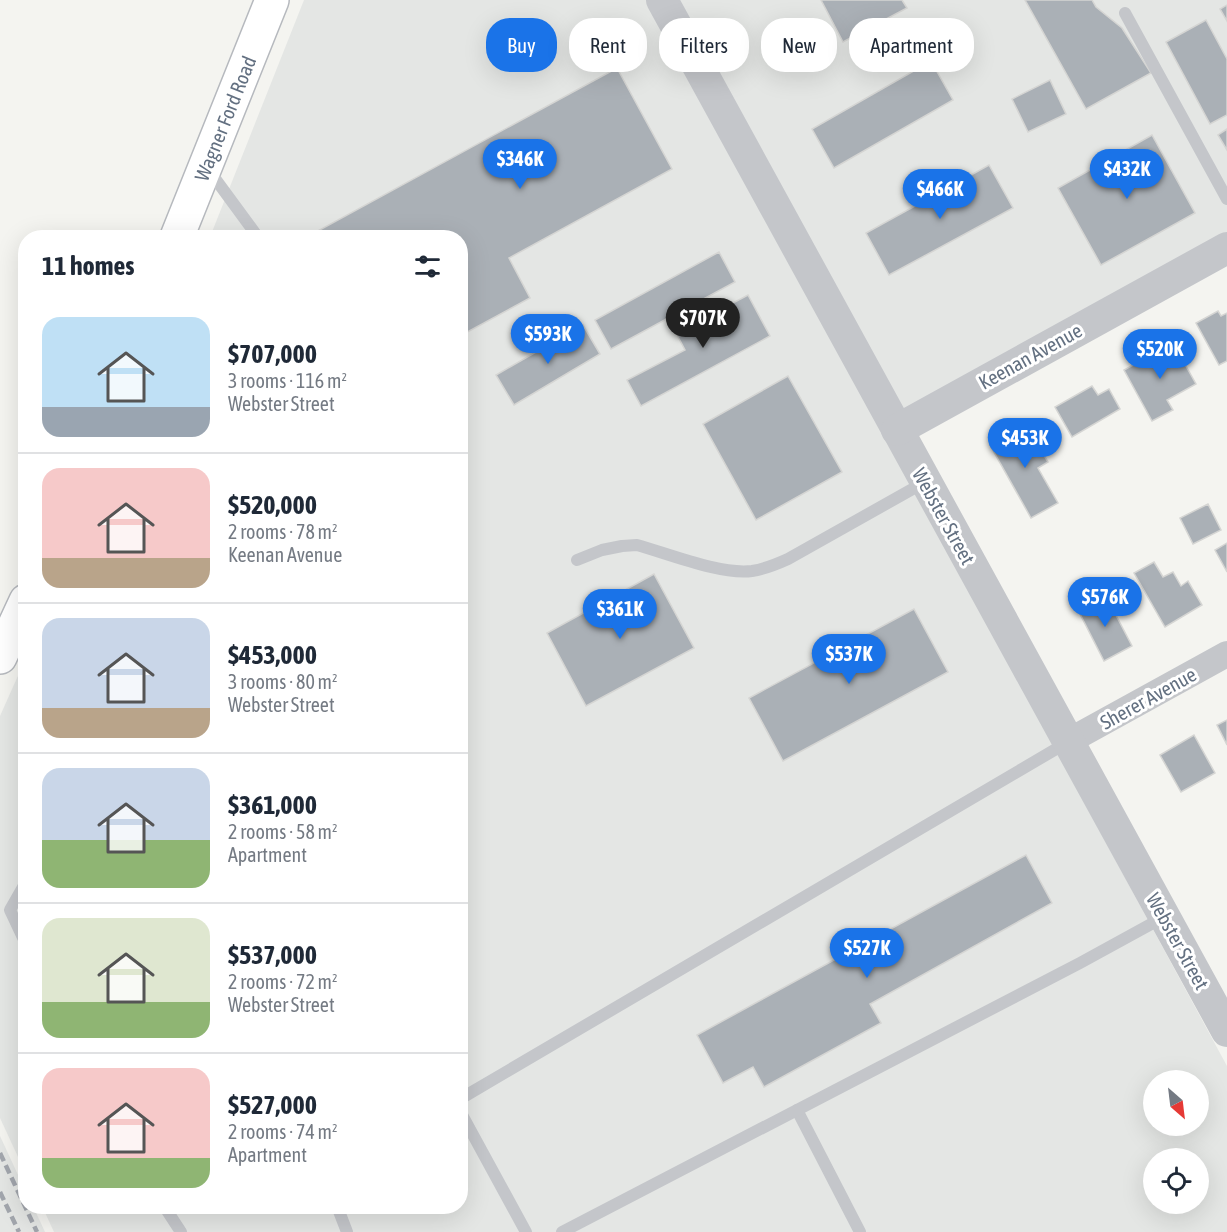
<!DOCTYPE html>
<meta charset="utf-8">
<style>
body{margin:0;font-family:"Asap Condensed",sans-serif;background:#f2f2f3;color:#1f2937;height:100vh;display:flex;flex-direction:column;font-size:22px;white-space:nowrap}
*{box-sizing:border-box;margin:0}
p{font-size:20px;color:#747a83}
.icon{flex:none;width:33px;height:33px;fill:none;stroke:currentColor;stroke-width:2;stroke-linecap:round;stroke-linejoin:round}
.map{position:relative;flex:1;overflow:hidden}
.panel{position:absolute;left:18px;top:230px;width:450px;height:984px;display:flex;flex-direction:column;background:#fff;border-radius:24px;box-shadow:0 6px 24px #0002}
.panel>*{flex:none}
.hud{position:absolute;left:486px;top:18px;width:570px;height:54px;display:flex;gap:12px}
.needle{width:39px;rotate:152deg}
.tools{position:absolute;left:1143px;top:1070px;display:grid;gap:12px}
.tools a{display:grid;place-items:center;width:66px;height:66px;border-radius:50%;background:#fff;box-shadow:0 6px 24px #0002;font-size:30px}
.price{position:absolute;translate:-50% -51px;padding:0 14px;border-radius:21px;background:#1a73e8;color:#fff;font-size:20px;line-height:39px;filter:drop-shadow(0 2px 3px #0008)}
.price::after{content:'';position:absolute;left:50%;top:36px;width:18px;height:14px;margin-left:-9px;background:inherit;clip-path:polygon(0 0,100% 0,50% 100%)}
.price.selected{background:#222;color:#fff}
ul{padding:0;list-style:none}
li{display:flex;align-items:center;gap:18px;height:150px;padding:0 24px}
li+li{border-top:2px solid #e0e1e3}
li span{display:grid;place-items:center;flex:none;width:168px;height:120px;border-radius:18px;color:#555}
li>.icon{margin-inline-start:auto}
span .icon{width:72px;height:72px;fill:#fffc;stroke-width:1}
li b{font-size:26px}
h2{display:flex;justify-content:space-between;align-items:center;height:72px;padding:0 24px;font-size:26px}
.pill{padding:0 21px;border-radius:24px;background:#fff;box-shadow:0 6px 24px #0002;font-size:21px;line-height:54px}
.pill.selected{background:#1a73e8;color:#fff}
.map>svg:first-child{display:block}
.built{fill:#e4e6e4;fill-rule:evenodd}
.building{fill:#aab0b6;stroke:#d5d5d3;stroke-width:1.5}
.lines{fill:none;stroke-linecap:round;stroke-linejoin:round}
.secondary-casing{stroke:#b6b9be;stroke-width:36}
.service{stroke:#c4c6ca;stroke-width:12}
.minor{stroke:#c4c6ca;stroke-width:26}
.tertiary{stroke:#c4c6ca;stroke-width:32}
.secondary{stroke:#fff;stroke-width:33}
.rail{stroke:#a2a6ad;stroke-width:4.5;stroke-dasharray:9 4.5;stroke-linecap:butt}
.labels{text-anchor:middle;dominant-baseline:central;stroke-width:6;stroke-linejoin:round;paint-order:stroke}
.street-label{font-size:20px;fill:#637081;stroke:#fff}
</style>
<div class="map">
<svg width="1227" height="1232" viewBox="0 0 1227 1232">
<rect width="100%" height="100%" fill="#f4f4f0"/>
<!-- built -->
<g class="built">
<path d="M 304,0 L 1227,0 L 1227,243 L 885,435 L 1227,1066 L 1227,1232 L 54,1232 L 42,1206 L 460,1206 L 460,237 L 210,237 ZM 1154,1080 L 1198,1080 L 1198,1125 L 1154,1125 ZM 1154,1158 L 1198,1158 L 1198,1203 L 1154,1203 Z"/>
<polygon points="25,660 25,1172 0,1118 0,716"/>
<polygon points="0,1136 25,1190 26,1206 33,1206 45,1232 0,1232"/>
</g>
<!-- building -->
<g class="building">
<polygon points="821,0 902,0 907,8 843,42"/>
<polygon points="1025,0 1092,0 1096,7 1122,28 1151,73 1086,109"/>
<polygon points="1227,5 1227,21 1220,9"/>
<polygon points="1206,20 1227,59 1227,115 1210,124 1166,42"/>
<polygon points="931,61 953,100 834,168 812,129"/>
<polygon points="617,68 672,169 509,258 530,298 460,336 460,237 316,237 314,233"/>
<polygon points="1050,80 1066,114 1028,132 1012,99"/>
<polygon points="1227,129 1227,150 1218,135"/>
<polygon points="1152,135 1195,213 1101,265 1058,188"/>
<polygon points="989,165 1013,208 889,275 866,233"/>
<polygon points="719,252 735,282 611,349 595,320"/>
<polygon points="748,295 770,336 641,406 627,380 685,350 676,333"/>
<polygon points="1218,311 1221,316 1227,313 1227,361 1219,365 1196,323"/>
<polygon points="583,325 600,354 514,405 496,375"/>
<polygon points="1173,343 1196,384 1167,400 1173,410 1152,421 1124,370"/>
<polygon points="788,376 842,472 756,520 703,424"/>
<polygon points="1092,386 1098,395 1109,389 1120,409 1072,437 1055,407"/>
<polygon points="1026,424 1048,462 1038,468 1058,503 1031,518 990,445"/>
<polygon points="1208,504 1221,530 1193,544 1180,518"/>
<polygon points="1227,543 1227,572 1215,550"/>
<polygon points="1154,562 1163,577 1173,572 1181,586 1188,581 1202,605 1165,627 1134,573"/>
<polygon points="654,574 694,648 586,706 547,633"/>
<polygon points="1106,596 1132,646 1104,661 1078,610"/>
<polygon points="914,609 948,672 783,761 749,698"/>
<polygon points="1227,720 1227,745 1217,725"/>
<polygon points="1194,735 1215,773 1181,792 1160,755"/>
<polygon points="1026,855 1052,903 870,1004 881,1023 764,1087 753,1067 723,1083 697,1035"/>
</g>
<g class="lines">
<defs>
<g id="secondary">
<path id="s1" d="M 177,237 L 272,0"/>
<polyline points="0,657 26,601"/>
</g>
</defs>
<!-- secondary casing -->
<use href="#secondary" class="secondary-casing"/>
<!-- service -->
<g class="service">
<polyline points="1125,13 1227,199"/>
<polyline points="208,169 255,233 254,237"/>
<path d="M 577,560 L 602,550 L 622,546 L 637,545 C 669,554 721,575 752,571 C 765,569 777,564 788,559 L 925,482"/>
<polyline points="26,882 10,910 26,944"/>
<polyline points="460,1099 1068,742"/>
<polyline points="797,1110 860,1232"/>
<polyline points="460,1111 526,1232"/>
<polyline points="164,1206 181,1232"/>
<polyline points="337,1206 347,1232"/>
<polyline points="562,1232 1080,963 1164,917"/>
</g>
<!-- minor -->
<polyline class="minor" points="1069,741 1227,654"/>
<!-- tertiary -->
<g class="tertiary">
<polyline points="662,0 1227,1031"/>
<polyline points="897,430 1227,248"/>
</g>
<!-- secondary -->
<use href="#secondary" class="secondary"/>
<!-- rail -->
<g class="rail">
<polyline points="0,1153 37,1232"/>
<polyline points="0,1192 19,1232"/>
</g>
</g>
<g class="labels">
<!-- street labels -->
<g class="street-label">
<text stroke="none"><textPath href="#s1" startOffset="128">Wagner Ford Road</textPath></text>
<text transform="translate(1030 356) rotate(-29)">Keenan Avenue</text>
<text transform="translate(944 516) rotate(61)">Webster Street</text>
<text transform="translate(1148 698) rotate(-29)">Sherer Avenue</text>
<text transform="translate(1178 941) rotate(61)">Webster Street</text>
</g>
</g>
</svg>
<div class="tools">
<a><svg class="needle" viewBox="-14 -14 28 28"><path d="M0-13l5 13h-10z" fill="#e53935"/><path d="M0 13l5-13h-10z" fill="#747a83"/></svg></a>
<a><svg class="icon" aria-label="locate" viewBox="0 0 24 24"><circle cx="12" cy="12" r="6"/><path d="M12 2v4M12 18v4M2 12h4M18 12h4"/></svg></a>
</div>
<b class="price" style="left:520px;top:190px">$346K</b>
<b class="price" style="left:1127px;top:200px">$432K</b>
<b class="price" style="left:940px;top:220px">$466K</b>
<b class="price selected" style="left:703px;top:349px">$707K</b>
<b class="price" style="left:548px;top:365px">$593K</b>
<b class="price" style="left:1160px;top:380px">$520K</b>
<b class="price" style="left:1025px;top:469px">$453K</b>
<b class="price" style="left:1105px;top:628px">$576K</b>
<b class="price" style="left:620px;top:640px">$361K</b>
<b class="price" style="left:849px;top:685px">$537K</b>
<b class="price" style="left:867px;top:979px">$527K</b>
<div class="hud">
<a class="pill selected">Buy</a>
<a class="pill">Rent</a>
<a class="pill">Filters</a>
<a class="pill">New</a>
<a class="pill">Apartment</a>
</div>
<section class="panel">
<h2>11 homes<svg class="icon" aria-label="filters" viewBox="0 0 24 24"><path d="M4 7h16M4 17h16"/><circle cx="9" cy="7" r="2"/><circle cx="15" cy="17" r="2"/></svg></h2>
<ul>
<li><span style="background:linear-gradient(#bfe0f5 75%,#9aa5b1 0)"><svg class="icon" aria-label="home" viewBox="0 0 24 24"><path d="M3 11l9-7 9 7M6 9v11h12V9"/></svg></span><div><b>$707,000</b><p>3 rooms · 116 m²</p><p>Webster Street</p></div></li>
<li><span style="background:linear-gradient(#f6c9c9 75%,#b9a48a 0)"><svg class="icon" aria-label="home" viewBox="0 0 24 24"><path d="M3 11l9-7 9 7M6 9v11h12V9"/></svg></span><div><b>$520,000</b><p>2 rooms · 78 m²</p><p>Keenan Avenue</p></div></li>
<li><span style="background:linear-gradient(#c9d6e8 75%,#b9a48a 0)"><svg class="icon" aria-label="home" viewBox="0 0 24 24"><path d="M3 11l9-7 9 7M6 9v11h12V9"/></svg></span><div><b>$453,000</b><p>3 rooms · 80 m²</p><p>Webster Street</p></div></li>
<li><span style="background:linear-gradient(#c9d6e8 60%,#8fb573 0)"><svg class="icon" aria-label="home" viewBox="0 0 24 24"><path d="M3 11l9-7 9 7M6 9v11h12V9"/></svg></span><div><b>$361,000</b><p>2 rooms · 58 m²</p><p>Apartment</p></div></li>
<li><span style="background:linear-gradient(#dfe7d0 70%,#8fb573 0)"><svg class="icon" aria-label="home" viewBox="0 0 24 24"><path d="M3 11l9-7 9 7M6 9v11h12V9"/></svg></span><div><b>$537,000</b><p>2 rooms · 72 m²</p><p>Webster Street</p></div></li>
<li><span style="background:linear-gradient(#f6c9c9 75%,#8fb573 0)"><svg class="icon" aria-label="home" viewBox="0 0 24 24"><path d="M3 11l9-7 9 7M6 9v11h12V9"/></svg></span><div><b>$527,000</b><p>2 rooms · 74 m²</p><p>Apartment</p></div></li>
</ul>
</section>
</div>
